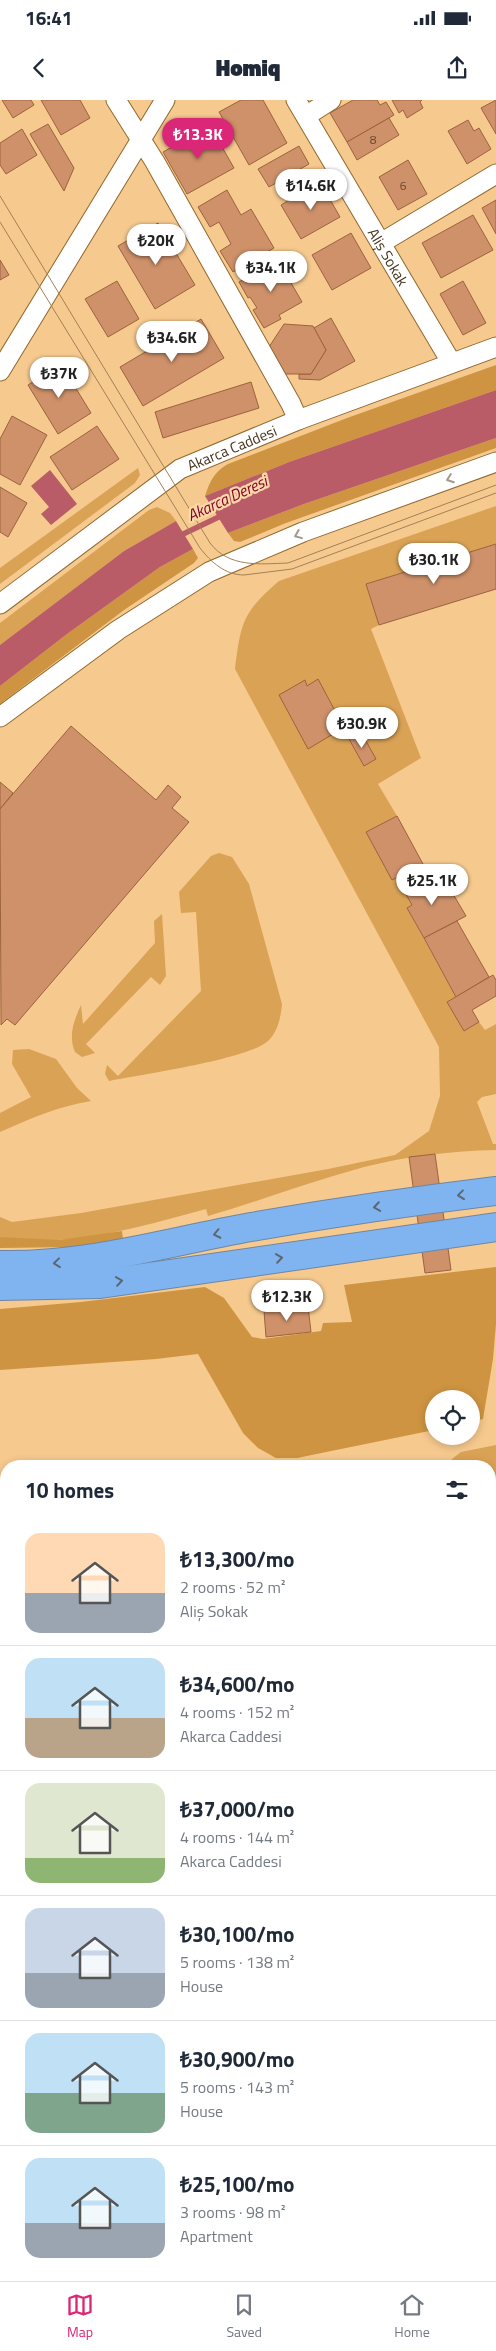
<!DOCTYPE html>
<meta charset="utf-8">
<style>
body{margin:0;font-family:"Titillium Web",sans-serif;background:#f2f2f3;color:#1f2937;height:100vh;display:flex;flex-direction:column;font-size:19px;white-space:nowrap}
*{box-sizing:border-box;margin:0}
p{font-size:16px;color:#747a83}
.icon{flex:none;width:28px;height:28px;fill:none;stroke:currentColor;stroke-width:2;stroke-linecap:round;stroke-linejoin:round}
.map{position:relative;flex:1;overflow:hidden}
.panel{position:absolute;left:0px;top:1360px;width:496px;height:821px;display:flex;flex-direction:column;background:#fff;border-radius:20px 20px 0 0;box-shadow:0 2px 8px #0003}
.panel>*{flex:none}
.buttons{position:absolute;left:425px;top:1290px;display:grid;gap:10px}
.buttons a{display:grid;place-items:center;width:55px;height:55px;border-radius:50%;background:#fff;box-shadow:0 2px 8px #0003;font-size:25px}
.price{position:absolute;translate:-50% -42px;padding:0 11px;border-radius:18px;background:#fff;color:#222;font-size:16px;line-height:32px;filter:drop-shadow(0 1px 2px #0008)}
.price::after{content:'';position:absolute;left:50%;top:30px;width:15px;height:11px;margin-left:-8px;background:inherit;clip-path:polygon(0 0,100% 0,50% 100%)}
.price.selected{background:#db2777;color:#fff}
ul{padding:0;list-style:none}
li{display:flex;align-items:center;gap:15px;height:125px;padding:0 25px}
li+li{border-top:1px solid #e0e1e3}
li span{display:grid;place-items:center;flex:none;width:140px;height:100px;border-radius:15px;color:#555}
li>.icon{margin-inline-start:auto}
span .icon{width:60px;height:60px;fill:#fffc;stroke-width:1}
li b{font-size:21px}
h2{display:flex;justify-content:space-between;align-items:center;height:60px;padding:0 25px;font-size:21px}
.status{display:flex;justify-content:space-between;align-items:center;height:35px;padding:0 25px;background:#fff;direction:ltr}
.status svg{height:14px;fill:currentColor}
header{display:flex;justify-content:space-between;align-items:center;height:65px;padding:0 25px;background:#fff;font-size:22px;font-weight:800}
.tabs{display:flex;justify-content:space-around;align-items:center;height:70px;border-top:1px solid #e0e1e3;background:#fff;font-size:14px;color:#747a83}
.tabs a{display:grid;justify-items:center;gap:2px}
.tabs .selected{color:#db2777}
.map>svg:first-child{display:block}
.green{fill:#daa255}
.forest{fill:#ce9441}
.water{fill:#b95c68}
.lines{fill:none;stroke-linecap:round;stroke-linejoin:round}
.stream{stroke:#b95c68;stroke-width:5.5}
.building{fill:#ce916a;stroke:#9c633d}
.street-casing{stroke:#91682d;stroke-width:21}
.highway-casing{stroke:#6b87a6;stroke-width:30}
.street{stroke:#fff;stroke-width:19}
.highway{stroke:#80b4f1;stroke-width:28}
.tram{stroke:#a28157;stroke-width:1}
.oneway{stroke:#a2998d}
.oneway2{stroke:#5d6771}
.labels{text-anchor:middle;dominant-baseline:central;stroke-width:4.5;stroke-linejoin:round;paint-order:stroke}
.number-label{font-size:12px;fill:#674a2f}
.street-label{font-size:15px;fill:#45331b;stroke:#fcd8a9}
.water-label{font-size:16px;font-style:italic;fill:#7d0029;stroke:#fcd8a9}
</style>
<div class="status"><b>16:41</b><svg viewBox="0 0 49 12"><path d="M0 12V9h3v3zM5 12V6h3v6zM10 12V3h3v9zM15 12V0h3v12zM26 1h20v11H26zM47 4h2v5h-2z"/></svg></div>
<header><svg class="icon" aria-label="back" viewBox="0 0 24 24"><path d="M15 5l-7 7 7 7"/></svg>Homiq<svg class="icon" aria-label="share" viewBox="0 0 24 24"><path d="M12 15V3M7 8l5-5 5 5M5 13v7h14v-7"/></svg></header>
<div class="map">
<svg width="496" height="2181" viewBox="0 0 496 2181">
<rect width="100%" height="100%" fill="#f6c98e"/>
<!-- green -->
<g class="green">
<polygon points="138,368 140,375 135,383 0,484 0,468"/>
<path d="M 496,406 L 496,444 L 366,484 L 379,525 L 371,529 L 421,658 L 378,684 L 397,716 L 366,732 L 423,764 L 427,774 L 403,789 L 412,805 L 407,808 L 456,897 L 447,902 L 464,931 L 479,922 L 485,930 L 496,924 L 496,994 L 482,997 L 477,1002 L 493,1044 L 496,1044 L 496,1050 C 451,1051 408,1056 364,1067 C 312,1081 260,1101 208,1116 L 206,1109 C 139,1127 69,1149 0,1137 L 0,1117 L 12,1122 L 81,1113 L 328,1069 L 395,1055 L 429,1031 L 440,996 L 439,947 L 235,569 C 241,523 242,513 279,481 Z"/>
<polygon points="157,407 170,413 176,421 124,451 0,545 0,523 149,410"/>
<path d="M 219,753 L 232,757 L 249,784 L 282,904 C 281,916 278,931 269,940 C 252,959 139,975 109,981 L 105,974 L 107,965 L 118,976 L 201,891 L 196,812 L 181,813 L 179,792 L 211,756 Z"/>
<path d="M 162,814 L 166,876 L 160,885 L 151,877 L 86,944 L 95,953 L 82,957 L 75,952 C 68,936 74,920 81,905 L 83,924 L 155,843 L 154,821 Z"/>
<path d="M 29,949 L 56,959 L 77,988 L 91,1001 C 59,1006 29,1019 0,1032 L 0,1013 L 31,997 L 12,964 L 13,950 Z"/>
<polygon points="496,1345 496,1463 490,1463 490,1366 451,1366 452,1359 461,1352"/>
<rect x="490" y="1607" width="6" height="40"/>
<polygon points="0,1658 6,1658 6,1685 0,1686"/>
<polygon points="6,2157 6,2175 10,2175 12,2181 0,2181 0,2159"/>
</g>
<!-- forest -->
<g class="forest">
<path d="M 496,265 L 496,290 L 289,362 L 205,396 C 210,381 214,372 228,364 L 347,318 Z"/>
<polygon points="496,338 496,348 286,423 240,442 234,441 228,433 304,404"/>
<polygon points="193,449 198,458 194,463 124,510 0,604 0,586 67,534 160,467"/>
<polygon points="122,1131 123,1139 73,1147 0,1148 0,1137 59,1140"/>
<polygon points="496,1167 496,1224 493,1259 483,1319 471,1322 471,1299 434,1299 434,1330 297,1358 276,1358 258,1348 243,1333 198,1254 156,1259 0,1270 0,1209 81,1202 205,1187 224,1198 252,1237 263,1239 321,1231 323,1223 352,1222 344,1185"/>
</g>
<!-- water -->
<g class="water">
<polygon points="496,290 496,338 304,404 228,433 205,396 289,362"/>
<polygon points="50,370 77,404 51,425 41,414 49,407 31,386"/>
<polygon points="176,421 193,449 160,467 67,534 0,586 0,545 124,451"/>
</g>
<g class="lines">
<!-- stream -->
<polyline class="stream" points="177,437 225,414"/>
</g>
<!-- building -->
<g class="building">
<polygon points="2,0 31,0 34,5 13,18"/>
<polygon points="41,0 80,0 90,18 61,35"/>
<polygon points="241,0 263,0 287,43 249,65 219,12"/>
<polygon points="353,0 377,0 380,5 386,2 394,15 347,42 330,13"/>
<polygon points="392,0 422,0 420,2 423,8 407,18 403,10 399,13"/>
<polygon points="496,0 496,34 481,8"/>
<polygon points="389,18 399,35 357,60 347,42"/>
<polygon points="468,20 474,31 479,28 491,49 467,64 448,31"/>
<polygon points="48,24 74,68 64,91 30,34"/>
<polygon points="210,26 234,68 187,94 163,52"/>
<polygon points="22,29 37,55 6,74 0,65 0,43"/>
<polygon points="299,46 309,64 269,87 258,69"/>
<polygon points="408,60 427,94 398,110 379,77"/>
<polygon points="320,82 340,117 301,139 281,105"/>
<polygon points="227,90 241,115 251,109 274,148 233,172 220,151 231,144 219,122 210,127 198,107"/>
<polygon points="496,100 496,134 482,108"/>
<polygon points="473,115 493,150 441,178 422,143"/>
<polygon points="158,123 195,185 155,209 118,146"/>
<polygon points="351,133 371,168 332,190 312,155"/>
<polygon points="0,160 9,175 0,180"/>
<polygon points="273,162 275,165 278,164 282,171 286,169 293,180 290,181 302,202 279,215 281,219 264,228 253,210 257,208 250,197 248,198 239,182"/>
<polygon points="117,181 139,219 108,237 85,199"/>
<polygon points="463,181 486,223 463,235 440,194"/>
<polygon points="331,218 355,261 320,280 299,279 299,274 311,274 326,250 314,228"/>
<polygon points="201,219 224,258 143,306 120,267"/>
<polygon points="284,224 313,226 326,250 311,274 285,274 269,247"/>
<polygon points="61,264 91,313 58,334 28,285"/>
<polygon points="251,282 259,308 163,338 155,312"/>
<polygon points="12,316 47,335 20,385 0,374 0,339"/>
<polygon points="97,326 119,359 72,390 50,357"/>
<polygon points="0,387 27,403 8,437 0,432"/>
<polygon points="496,444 496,489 379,525 366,484"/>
<polygon points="318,579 341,622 330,628 333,634 308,649 279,595 305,580 307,586"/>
<polygon points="71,626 156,700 168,685 181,697 172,708 189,722 15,925 7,919 1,925 0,709"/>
<polygon points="361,632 376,659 364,666 349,639"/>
<polygon points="0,682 13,693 0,709"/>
<polygon points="397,716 423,764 392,780 366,732"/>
<polygon points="427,774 435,788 446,782 466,816 424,838 407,808 412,805 403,789"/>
<polygon points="457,821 489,877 456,897 424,838"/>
<polygon points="493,875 496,880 496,896 472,910 479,922 464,931 447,902"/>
<polygon points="435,1054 451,1170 425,1173 409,1057"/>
<polygon points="308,1206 311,1232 266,1237 264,1211"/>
<polygon points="494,1686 496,1695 496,1784 490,1785 490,1687"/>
<polygon points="496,1826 496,1860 490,1862 490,1828"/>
<polygon points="0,1885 6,1892 6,1907 0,1912"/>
<polygon points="6,1954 6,1978 0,1958"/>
<polygon points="0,1958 6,1978 6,1996 0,1998"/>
<polygon points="6,2019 6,2053 0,2055 0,2021"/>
<polygon points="6,2078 6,2098 0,2080"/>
<polygon points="496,2113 496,2164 490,2166 490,2115"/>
<polygon points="496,2172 496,2181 488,2181 486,2175"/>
<polygon points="10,2175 54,2175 56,2180 12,2181"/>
<polygon points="54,2175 69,2175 56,2180"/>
<polygon points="411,2175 428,2175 413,2180"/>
<polygon points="456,2175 467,2175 469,2181 446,2181 445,2179"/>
</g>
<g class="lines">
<defs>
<g id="street">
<polyline points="116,0 155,62 291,304 298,320"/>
<path id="s1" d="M 296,0 L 451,262"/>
<polyline points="306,16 331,0"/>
<polyline points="381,143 496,74"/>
<polyline points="0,271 165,0"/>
<path id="s2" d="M 0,504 L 180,369 L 298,320 L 496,247"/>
<polyline points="0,617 118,530 209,472 303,432 496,362"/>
<polyline points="490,1659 496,1658"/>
<polyline points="0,1717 6,1716"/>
<polyline points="0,1763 6,1783"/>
<polyline points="0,1937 6,1936"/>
<polyline points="490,1970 496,1992"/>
<polyline points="490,2061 496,2059"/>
<polyline points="231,2175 233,2181"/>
<polyline points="139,2181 156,2175"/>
</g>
<g id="highway">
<path d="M 0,1165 C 86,1167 167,1142 251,1127 C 332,1113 414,1101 496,1091"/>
<polyline points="0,1186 100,1184 496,1127"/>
<polyline points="490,1527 496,1526"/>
<polyline points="490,1574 496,1573"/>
<polyline points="0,1595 6,1595"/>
<polyline points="0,1631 6,1630"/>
</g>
</defs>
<!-- street casing -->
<use href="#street" class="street-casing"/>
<!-- highway casing -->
<use href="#highway" class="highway-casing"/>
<!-- street -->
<use href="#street" class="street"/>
<!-- highway -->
<use href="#highway" class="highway"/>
<!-- tram -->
<g class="tram">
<path d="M 0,96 L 210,443 C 229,468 260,464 288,463 L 496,385"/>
<path d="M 0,122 L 200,448 C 211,462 225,475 244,475 L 292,469 L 496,393"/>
</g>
</g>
<!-- one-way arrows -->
<defs><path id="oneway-chevron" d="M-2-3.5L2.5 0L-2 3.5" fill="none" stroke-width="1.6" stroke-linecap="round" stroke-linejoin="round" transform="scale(1.25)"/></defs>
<g class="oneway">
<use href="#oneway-chevron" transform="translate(450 379) rotate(160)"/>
<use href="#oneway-chevron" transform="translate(298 435) rotate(158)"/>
</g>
<g class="oneway2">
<use href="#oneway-chevron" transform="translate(461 1095) rotate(173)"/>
<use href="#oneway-chevron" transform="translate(377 1107) rotate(171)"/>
<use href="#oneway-chevron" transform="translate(217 1134) rotate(168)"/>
<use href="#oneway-chevron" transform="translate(279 1158) rotate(-8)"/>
<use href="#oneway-chevron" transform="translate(57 1163) rotate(174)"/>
<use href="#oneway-chevron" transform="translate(119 1181) rotate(-8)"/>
</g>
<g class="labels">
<!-- number labels -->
<g class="number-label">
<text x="373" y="39">8</text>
<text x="403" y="85">6</text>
</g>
<!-- street labels -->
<g class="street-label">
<text stroke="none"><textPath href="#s1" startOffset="182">Aliş Sokak</textPath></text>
<text stroke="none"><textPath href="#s2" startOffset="281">Akarca Caddesi</textPath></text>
</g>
<!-- water labels -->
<g class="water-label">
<text transform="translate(227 398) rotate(-25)">Akarca Deresi</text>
</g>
</g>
</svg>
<div class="buttons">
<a><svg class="icon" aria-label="locate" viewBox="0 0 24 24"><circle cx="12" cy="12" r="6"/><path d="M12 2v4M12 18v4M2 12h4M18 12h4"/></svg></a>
</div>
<b class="price selected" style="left:198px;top:60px">₺13.3K</b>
<b class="price" style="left:311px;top:111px">₺14.6K</b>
<b class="price" style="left:156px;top:166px">₺20K</b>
<b class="price" style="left:271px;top:193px">₺34.1K</b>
<b class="price" style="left:172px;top:263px">₺34.6K</b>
<b class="price" style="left:59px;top:299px">₺37K</b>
<b class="price" style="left:434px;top:485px">₺30.1K</b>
<b class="price" style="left:362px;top:649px">₺30.9K</b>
<b class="price" style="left:432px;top:806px">₺25.1K</b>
<b class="price" style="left:287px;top:1222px">₺12.3K</b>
<section class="panel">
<h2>10 homes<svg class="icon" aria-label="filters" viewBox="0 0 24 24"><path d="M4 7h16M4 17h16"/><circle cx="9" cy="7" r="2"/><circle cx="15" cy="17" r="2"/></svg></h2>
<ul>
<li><span style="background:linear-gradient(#ffd9b3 60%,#9aa5b1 0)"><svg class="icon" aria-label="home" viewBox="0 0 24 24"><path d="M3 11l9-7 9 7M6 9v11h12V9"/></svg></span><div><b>₺13,300/mo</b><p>2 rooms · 52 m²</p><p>Aliş Sokak</p></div></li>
<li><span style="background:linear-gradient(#bfe0f5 60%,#b9a48a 0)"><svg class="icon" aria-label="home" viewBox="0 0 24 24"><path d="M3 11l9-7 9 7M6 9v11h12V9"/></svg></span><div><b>₺34,600/mo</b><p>4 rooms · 152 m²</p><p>Akarca Caddesi</p></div></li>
<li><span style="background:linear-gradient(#dfe7d0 75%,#8fb573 0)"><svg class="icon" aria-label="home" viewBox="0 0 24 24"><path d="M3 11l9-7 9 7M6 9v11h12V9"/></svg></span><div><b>₺37,000/mo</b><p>4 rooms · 144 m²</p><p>Akarca Caddesi</p></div></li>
<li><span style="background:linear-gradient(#c9d6e8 65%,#9aa5b1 0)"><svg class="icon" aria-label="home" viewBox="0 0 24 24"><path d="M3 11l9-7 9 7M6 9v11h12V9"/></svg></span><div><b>₺30,100/mo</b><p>5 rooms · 138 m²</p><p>House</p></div></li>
<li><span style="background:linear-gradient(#bfe0f5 60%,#7fa58c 0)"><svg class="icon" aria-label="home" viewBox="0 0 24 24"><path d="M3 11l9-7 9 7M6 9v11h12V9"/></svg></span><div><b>₺30,900/mo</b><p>5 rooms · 143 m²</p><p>House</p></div></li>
<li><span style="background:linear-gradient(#bfe0f5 65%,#9aa5b1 0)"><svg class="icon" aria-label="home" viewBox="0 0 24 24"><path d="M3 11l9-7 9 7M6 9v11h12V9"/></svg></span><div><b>₺25,100/mo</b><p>3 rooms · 98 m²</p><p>Apartment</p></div></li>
</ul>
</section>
</div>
<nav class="tabs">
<a class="selected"><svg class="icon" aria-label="map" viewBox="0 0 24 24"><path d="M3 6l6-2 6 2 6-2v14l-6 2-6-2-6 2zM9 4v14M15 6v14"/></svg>Map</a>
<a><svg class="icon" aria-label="saved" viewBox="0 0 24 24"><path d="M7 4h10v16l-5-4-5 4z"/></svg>Saved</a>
<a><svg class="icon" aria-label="home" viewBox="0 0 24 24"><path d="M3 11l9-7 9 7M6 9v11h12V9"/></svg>Home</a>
</nav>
